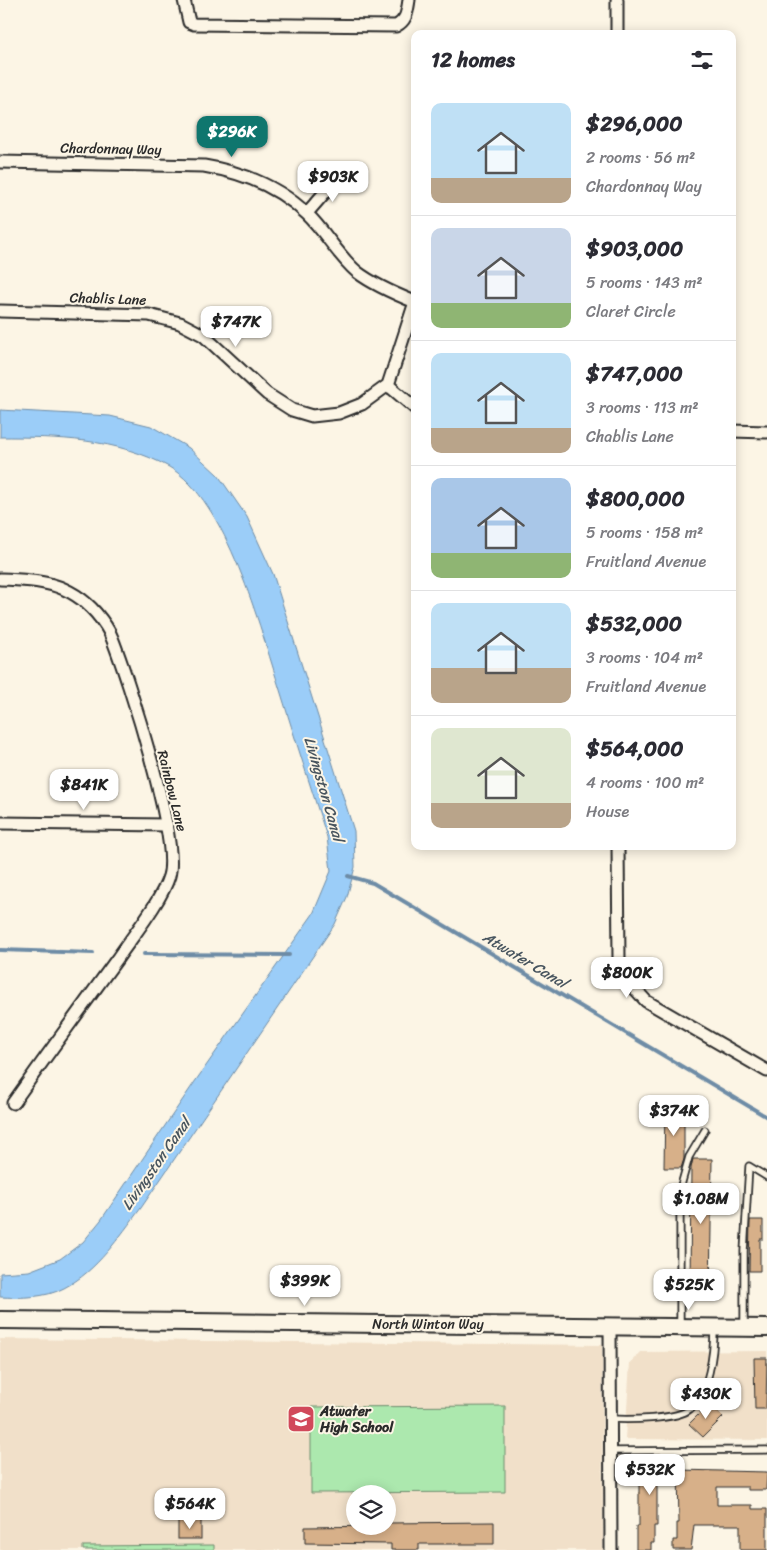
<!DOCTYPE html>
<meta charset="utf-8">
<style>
body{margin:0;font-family:Sriracha,sans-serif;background:#f2f2f3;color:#2b2b33;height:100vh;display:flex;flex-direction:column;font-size:19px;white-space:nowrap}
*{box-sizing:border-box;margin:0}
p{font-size:16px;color:#7c7c81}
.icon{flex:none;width:28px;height:28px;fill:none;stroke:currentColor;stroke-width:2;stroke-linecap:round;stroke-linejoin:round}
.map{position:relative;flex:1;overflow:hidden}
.details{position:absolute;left:411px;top:30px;width:325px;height:820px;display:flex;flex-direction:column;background:#fff;border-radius:10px;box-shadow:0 2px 12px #0003}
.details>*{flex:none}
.buttons{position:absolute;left:346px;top:1485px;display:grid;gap:10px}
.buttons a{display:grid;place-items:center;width:50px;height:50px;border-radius:50%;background:#fff;box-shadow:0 2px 12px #0003;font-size:25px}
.price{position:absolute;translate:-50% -42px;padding:0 11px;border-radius:10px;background:#fff;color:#222;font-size:16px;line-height:32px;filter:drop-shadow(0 1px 2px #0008)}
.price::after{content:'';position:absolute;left:50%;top:30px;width:15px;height:11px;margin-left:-8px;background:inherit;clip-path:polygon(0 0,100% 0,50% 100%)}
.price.on{background:#0f766e;color:#fff}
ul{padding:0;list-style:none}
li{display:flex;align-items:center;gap:15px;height:125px;padding:0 20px}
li+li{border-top:1px solid #e1e1e2}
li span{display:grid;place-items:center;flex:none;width:140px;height:100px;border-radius:10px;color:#555}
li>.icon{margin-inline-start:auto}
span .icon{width:60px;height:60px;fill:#fffc;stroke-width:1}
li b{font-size:21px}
h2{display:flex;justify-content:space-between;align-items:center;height:60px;padding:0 20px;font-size:21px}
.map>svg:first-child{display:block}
.built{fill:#f1e0c9;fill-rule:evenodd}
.green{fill:#ace8ae;stroke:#6c8a6c}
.water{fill:#9bcdf8;stroke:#6e8ca6}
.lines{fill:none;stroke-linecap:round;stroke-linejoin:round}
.stream{stroke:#6e8ca6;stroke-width:4}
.building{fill:#d7b089;stroke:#2b2b2b}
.lane-casing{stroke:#2b2b2b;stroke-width:9}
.street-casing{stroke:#2b2b2b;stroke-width:15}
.secondary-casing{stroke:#2b2b2b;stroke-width:20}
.lane{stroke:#fcf5e5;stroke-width:5.5}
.street{stroke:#fcf5e5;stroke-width:11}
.secondary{stroke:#fcf5e5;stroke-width:16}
.labels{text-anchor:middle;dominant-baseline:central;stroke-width:4;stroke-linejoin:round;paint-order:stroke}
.street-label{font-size:14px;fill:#2b2b2b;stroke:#fcf5e5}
.poi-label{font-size:14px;font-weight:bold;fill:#2b2b2b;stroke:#fcf5e5;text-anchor:start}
.water-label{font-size:15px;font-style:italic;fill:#47545e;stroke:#fcf5e5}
</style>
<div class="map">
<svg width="767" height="1550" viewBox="0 0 767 1550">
<rect width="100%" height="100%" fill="#fcf5e5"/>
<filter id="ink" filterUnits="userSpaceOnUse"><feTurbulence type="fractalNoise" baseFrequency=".02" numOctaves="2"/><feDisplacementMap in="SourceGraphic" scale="10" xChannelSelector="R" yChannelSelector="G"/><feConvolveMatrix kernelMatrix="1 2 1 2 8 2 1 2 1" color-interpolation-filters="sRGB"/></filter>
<g filter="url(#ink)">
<!-- built -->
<g class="built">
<path d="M 0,1339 L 602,1345 L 603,1550 L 0,1550 ZM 355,1494 L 388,1494 L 388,1526 L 355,1526 Z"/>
<polygon points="767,1351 767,1440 625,1439 630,1363 640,1352"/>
</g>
<!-- green -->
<g class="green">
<polygon points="505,1406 505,1492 311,1493 311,1407"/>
<polygon points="214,1545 214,1550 83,1550 83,1546"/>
</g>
<!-- water -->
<path class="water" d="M 0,410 L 110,416 L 151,426 L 189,448 L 218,475 L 247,517 L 273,574 L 354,831 L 355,867 L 347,897 L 335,924 L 141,1208 C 119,1237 97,1271 64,1288 C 46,1298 20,1298 0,1297 L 0,1273 L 29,1271 L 60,1259 L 83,1242 L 101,1220 L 194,1083 L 313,914 L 331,871 L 327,837 C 311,788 295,739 280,690 C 260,628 227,500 169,467 C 117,438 57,437 0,437 Z"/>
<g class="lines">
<!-- stream -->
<g class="stream">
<polyline points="348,876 373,883 767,1117"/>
<polyline points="0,950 93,953"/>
<polyline points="144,954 289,955"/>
</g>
</g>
<!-- building -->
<g class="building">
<polygon points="665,1107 684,1107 684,1159 681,1168 664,1168"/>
<polygon points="693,1159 712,1159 710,1292 690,1292 691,1168"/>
<polygon points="750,1220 763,1220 763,1239 760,1239 760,1271 749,1271"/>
<polygon points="754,1358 767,1358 766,1409 755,1409"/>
<polygon points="709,1404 723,1417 703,1437 689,1424"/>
<polygon points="635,1457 674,1457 674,1476 657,1476 657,1526 654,1526 654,1543 651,1543 651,1550 636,1550 636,1526 639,1526 639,1476 635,1476"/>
<polygon points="678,1470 767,1472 766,1490 748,1490 748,1487 717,1487 717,1505 752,1505 752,1509 767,1509 767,1550 740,1550 740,1525 694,1525 691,1550 673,1550 673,1540 677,1540 677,1523 679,1523"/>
<rect x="178" y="1520" width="23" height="19"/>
<polygon points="494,1522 494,1544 419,1544 419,1550 391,1550 391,1544 305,1543 305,1527 388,1526 388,1523"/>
</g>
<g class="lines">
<defs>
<g id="lane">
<polyline points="680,1326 680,1189 689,1157 705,1130"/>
<polyline points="744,1327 744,1251 749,1166 767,1177"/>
<path d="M 610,1419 C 627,1420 677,1420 690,1409 C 709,1394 714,1352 714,1329"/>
<polyline points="610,1451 767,1450"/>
</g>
<g id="street">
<path d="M 184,0 L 189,22 L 194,24 L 396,26 C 407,20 407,12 409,0"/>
<polyline points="617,0 617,34"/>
<path d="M 0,162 L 204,166 C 241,172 279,187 307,214 C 325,231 338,256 357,272 C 374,285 395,294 415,302"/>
<polyline points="307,213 340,175"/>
<polyline points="0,311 149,315 180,323 203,335 267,394 292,410 312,416 339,413 362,404 388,385 415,302"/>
<polyline points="388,385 415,408"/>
<polyline points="732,431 767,432"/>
<path d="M 0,579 C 38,580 69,582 96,613 C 102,620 109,630 112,638 C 128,678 180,840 169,876 C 162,900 132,937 117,959 C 82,1007 47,1055 13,1103"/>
<polyline points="0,823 167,825"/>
<polyline points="618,846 619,960 626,979 646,1001 767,1071"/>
<polyline points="610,1325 611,1550"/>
</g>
<polyline id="secondary" points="0,1320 767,1328"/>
</defs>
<!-- lane casing -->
<use href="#lane" class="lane-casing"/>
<!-- street casing -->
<use href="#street" class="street-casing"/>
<!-- secondary casing -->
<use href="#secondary" class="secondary-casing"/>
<!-- lane -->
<use href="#lane" class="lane"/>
<!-- street -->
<use href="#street" class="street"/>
<!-- secondary -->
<use href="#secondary" class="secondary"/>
</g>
</g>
<!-- icons -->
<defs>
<symbol id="school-square" viewBox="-11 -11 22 22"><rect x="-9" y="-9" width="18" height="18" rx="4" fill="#d1495b" stroke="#fcf5e5"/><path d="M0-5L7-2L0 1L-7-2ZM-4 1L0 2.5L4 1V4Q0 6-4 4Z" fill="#fff"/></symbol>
</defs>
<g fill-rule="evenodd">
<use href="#school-square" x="285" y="1403" width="32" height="32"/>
</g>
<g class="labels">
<!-- street labels -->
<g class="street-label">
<text transform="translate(111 149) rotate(1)">Chardonnay Way</text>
<text transform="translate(108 299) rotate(2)">Chablis Lane</text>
<text transform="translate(172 791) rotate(76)">Rainbow Lane</text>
<text x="428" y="1324">North Winton Way</text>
</g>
<!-- poi labels -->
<g class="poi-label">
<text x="320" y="1411">Atwater<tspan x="320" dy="16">High School</tspan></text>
</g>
<!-- water labels -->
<g class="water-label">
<text transform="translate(324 789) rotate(74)">Livingston Canal</text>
<text transform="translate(525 960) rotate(31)">Atwater Canal</text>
<text transform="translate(156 1164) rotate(-55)">Livingston Canal</text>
</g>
</g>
</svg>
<div class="buttons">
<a><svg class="icon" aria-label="layers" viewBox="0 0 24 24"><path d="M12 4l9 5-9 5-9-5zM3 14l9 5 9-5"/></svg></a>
</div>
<b class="price on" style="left:232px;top:158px">$296K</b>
<b class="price" style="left:333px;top:203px">$903K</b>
<b class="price" style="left:236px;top:348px">$747K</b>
<b class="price" style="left:84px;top:811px">$841K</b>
<b class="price" style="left:627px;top:999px">$800K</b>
<b class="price" style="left:674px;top:1137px">$374K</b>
<b class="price" style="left:701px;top:1225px">$1.08M</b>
<b class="price" style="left:305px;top:1307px">$399K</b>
<b class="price" style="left:689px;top:1311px">$525K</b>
<b class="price" style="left:706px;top:1420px">$430K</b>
<b class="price" style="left:650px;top:1496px">$532K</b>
<b class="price" style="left:190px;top:1530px">$564K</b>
<section class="details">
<h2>12 homes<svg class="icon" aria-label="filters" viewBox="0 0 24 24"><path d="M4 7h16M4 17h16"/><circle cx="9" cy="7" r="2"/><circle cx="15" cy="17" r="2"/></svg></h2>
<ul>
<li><span style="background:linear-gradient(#bfe0f5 75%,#b9a48a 0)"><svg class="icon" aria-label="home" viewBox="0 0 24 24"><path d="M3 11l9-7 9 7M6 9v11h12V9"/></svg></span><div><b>$296,000</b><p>2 rooms · 56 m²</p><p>Chardonnay Way</p></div></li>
<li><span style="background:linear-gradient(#c9d6e8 75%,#8fb573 0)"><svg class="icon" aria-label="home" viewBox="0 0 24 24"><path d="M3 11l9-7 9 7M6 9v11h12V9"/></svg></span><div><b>$903,000</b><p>5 rooms · 143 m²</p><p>Claret Circle</p></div></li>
<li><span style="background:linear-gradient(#bfe0f5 75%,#b9a48a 0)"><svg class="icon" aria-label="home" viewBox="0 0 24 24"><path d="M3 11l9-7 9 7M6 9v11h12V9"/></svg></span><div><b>$747,000</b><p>3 rooms · 113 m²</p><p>Chablis Lane</p></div></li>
<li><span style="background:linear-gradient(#a9c7e8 75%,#8fb573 0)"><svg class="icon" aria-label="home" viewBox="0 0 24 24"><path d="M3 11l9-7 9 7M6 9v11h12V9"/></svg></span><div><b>$800,000</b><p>5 rooms · 158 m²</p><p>Fruitland Avenue</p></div></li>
<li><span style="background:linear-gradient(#bfe0f5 65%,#b9a48a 0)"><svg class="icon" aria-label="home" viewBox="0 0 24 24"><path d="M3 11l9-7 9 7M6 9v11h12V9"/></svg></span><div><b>$532,000</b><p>3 rooms · 104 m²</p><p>Fruitland Avenue</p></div></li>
<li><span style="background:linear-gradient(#dfe7d0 75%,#b9a48a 0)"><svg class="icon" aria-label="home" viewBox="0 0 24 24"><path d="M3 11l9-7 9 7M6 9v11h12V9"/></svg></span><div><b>$564,000</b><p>4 rooms · 100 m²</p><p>House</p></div></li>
</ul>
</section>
</div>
